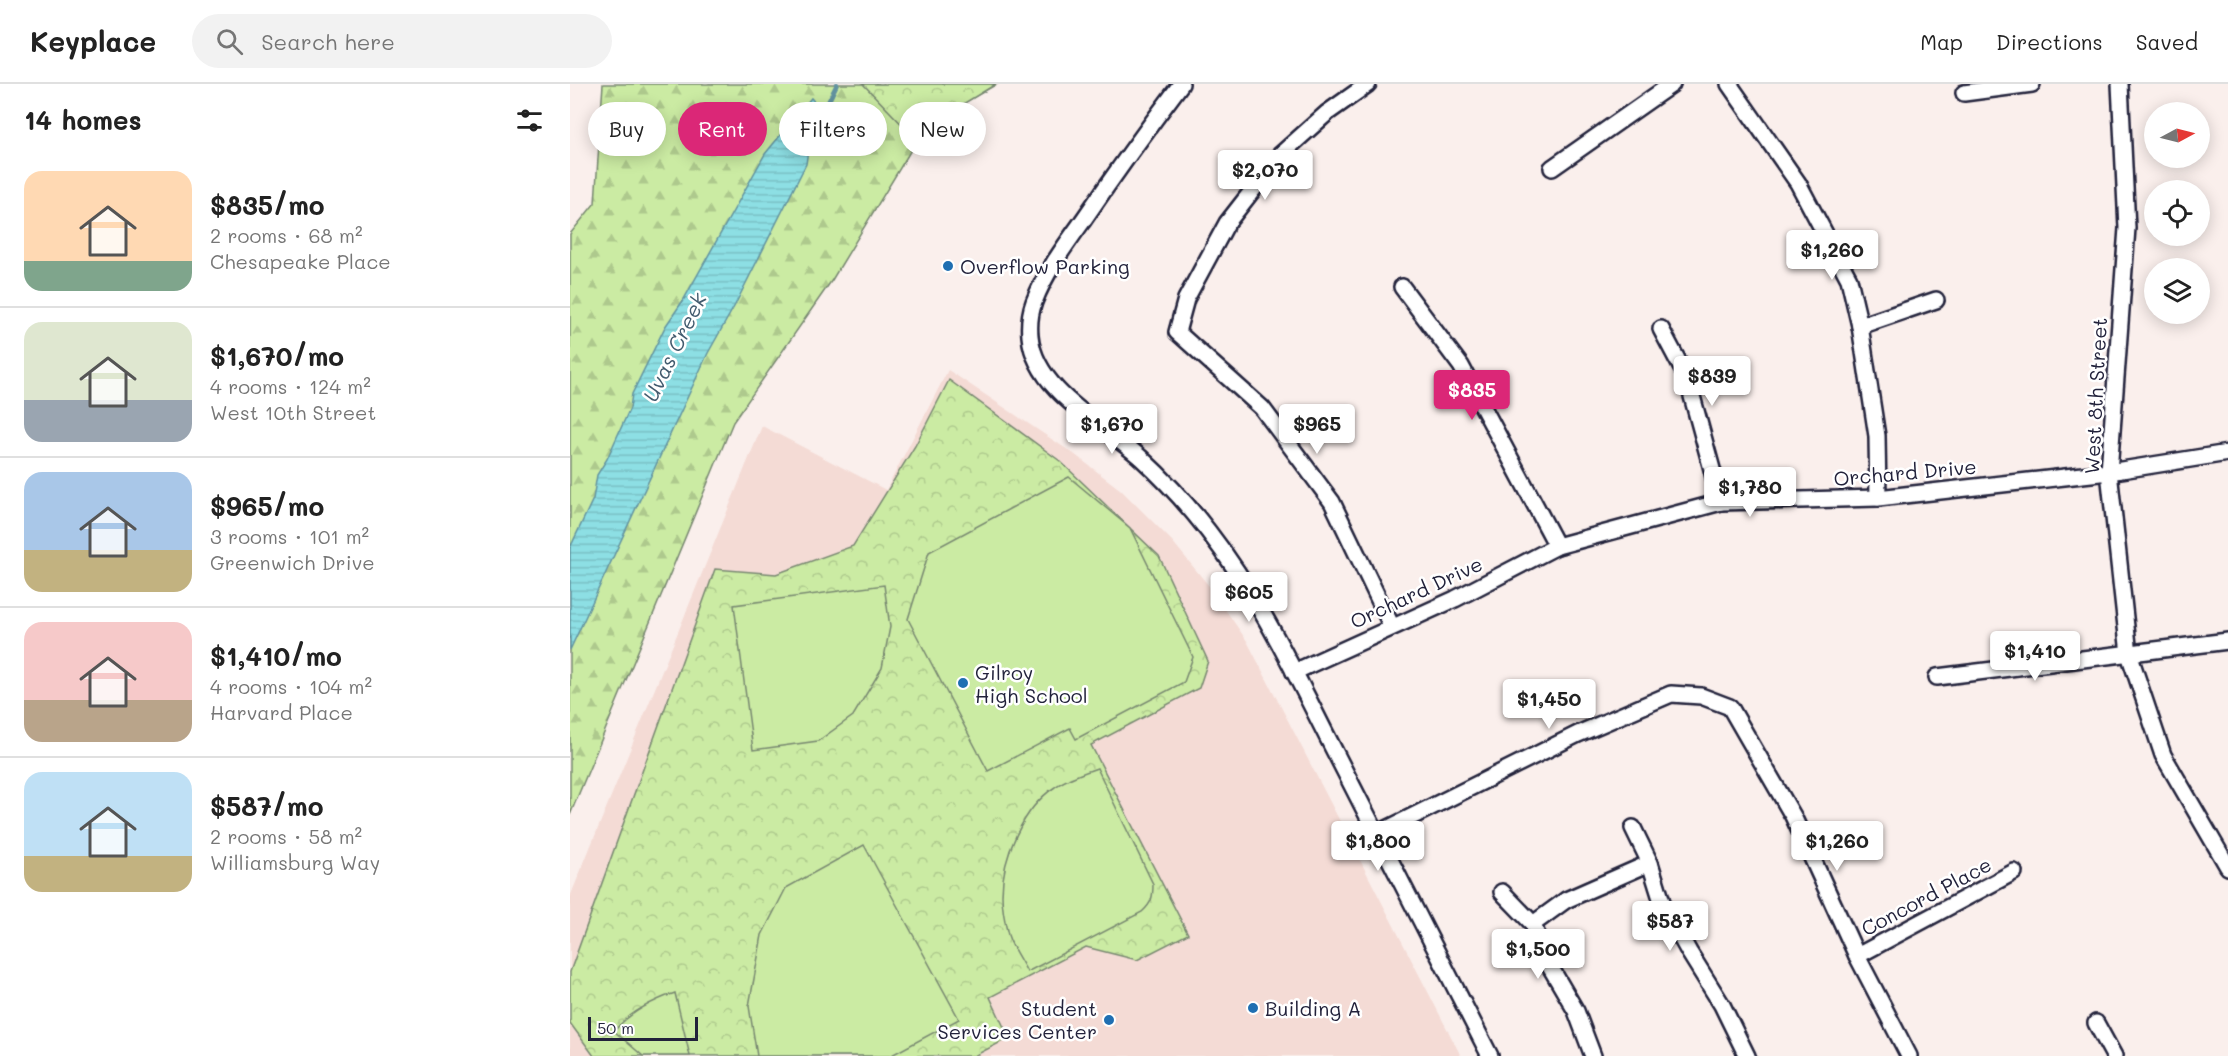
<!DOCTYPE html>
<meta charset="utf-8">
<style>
body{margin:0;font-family:Mali,sans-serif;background:#f2f2f2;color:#222;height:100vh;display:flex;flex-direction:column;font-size:22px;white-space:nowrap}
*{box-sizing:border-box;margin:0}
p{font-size:20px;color:#767676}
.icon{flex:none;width:33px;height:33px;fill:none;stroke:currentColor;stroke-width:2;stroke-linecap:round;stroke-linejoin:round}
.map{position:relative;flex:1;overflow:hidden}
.panel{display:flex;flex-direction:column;background:#fff;width:570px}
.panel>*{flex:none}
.hud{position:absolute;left:18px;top:18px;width:570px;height:54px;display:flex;gap:12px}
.needle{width:39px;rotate:83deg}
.controls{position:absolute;left:1574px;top:18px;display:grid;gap:12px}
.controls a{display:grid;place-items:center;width:66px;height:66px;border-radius:50%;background:#fff;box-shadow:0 3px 15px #0003;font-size:30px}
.scale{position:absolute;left:18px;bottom:15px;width:110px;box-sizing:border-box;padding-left:6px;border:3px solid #22223b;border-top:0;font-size:16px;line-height:21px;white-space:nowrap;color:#22223b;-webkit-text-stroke:4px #fff;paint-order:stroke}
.price{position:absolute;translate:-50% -51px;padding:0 14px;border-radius:6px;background:#fff;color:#222;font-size:20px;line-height:39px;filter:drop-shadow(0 2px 3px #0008)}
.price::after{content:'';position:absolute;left:50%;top:36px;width:18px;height:14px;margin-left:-9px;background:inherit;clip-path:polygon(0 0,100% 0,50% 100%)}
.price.selected{background:#db2777;color:#fff}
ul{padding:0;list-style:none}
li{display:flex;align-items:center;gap:18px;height:150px;padding:0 24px}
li+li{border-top:2px solid #e0e0e0}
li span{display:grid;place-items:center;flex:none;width:168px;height:120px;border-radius:18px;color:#555}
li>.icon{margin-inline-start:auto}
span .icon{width:72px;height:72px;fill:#fffc;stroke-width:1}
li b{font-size:26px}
h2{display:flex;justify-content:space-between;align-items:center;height:72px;padding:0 24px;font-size:26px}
.chip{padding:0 21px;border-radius:27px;background:#fff;box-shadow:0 3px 15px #0003;font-size:21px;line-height:54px}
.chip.selected{background:#db2777;color:#fff}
header{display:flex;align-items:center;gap:36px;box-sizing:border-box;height:84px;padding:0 30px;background:#fff;border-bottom:2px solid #e0e0e0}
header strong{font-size:28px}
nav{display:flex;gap:33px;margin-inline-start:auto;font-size:21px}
.search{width:420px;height:54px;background:#f2f2f2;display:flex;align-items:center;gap:15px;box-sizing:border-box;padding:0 21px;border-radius:33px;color:#767676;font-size:22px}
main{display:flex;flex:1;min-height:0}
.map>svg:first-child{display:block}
.built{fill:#f4dbd5}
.forest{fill:url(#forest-firs);stroke:#76866f;stroke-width:1.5}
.park{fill:url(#park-crowns);stroke:#76866f;stroke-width:1.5}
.pitch{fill:#cbeba3;stroke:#76866f;stroke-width:1.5}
.water{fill:url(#water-rules);stroke:#6293a0;stroke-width:1.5}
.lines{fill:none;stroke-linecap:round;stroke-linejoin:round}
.stream{stroke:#6293a0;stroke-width:4.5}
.minor-casing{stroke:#22223b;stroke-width:20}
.minor{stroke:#fff;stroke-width:15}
.poi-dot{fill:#1f6fb2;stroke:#fff;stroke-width:2}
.labels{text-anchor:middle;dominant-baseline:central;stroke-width:5;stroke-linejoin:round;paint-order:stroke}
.poi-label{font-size:20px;fill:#22223b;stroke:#fff;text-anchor:start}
.street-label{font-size:20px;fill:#22223b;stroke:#fff}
.water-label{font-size:21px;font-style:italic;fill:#425b6e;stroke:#fff}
</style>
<header>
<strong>Keyplace</strong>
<div class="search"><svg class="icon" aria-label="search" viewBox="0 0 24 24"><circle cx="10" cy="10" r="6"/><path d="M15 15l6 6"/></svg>Search here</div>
<nav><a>Map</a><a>Directions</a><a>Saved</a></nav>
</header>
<main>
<section class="panel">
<h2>14 homes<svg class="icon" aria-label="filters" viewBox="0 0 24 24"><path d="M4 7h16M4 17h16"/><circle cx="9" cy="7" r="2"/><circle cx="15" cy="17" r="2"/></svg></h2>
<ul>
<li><span style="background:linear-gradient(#ffd9b3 75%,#7fa58c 0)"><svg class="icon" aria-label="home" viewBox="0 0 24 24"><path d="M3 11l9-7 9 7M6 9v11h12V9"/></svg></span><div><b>$835/mo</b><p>2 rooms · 68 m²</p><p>Chesapeake Place</p></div></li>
<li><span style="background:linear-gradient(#dfe7d0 65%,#9aa5b1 0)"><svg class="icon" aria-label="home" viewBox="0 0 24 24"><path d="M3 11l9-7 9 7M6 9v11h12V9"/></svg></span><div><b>$1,670/mo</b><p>4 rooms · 124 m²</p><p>West 10th Street</p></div></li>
<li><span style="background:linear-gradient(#a9c7e8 65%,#c2b280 0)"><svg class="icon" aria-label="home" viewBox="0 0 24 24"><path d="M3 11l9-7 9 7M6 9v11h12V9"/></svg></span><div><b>$965/mo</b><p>3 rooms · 101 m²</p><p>Greenwich Drive</p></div></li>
<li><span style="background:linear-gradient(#f6c9c9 65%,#b9a48a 0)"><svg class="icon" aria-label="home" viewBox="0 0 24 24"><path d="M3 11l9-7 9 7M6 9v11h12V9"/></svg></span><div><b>$1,410/mo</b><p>4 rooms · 104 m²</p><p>Harvard Place</p></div></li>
<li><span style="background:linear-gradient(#bfe0f5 70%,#c2b280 0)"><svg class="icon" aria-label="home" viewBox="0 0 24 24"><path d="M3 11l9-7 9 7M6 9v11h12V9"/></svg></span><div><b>$587/mo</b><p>2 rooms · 58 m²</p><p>Williamsburg Way</p></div></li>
</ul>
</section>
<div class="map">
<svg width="1658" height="972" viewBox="0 0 1658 972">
<defs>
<pattern id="forest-firs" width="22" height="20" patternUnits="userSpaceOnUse" patternTransform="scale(1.5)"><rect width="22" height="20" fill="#cbeba3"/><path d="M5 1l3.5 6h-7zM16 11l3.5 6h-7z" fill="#aec98d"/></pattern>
<pattern id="park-crowns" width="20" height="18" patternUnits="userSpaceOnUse" patternTransform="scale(1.5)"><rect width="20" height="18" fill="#cbeba3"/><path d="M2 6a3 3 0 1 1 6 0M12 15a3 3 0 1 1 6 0" fill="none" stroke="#aec98d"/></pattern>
<pattern id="water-rules" width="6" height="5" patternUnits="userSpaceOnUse" patternTransform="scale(1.5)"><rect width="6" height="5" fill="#8ddfe4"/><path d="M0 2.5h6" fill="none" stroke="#79bfc4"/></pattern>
</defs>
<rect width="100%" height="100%" fill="#faefec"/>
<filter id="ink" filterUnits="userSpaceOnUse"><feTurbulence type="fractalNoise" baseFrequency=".0167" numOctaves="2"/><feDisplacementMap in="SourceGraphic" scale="12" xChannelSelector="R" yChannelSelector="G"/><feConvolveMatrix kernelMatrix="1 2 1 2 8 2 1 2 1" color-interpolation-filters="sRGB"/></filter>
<g filter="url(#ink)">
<!-- built -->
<polygon class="built" points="378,286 504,370 551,406 602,457 639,502 677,557 891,972 0,972 0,813 192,342 316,406"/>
<!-- forest -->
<polygon class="forest" points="33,0 427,0 378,28 347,56 262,196 163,338 0,731 0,150 25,119"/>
<!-- park -->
<g class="park">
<polygon points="293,0 426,0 378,29 347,56"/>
<polygon points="379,296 490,377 589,472 638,577 629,604 521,661 618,850 567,876 516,863 420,913 439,954 404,972 24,972 0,939 0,888 145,485 206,490 283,462 345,362"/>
</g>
<!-- pitch -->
<g class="pitch">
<polygon points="499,393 560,444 623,573 614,598 506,655 500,644 418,687 338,535 359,468"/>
<polygon points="314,501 320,543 312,584 283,632 248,657 183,666 164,521"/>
<path d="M 527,684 L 583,800 C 583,813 582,819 572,828 L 457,888 C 451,876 442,864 438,851 C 435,839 432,824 432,811 C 432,773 453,724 485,703 C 497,694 513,689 527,684 Z"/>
<polygon points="294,761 389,935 320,972 187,972 179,922 192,851 216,804"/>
<path d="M 105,909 L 120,972 L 73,972 L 44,947 C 60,928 82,917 105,909 Z"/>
</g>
<!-- water -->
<polygon class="water" points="241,14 249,23 239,59 236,80 165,221 138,269 0,566 0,464 23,415 27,391 37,375 60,324 62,310 95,243 114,215 195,70"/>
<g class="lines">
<!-- stream -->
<polyline class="stream" points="239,57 267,0"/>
<defs>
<g id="minor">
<path d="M 611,0 C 577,45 544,91 512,138 C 494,163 475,189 464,218 C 460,229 459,241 460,252 C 465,307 533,340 571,374 C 595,396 618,421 638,447 C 691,515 727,594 766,670 C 817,771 869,871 920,972"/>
<polyline points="798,0 757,29 710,71 657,139 616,215 607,248 692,324 762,418 822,543"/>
<polyline points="1159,0 1228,99 1279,195 1290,242 1307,352 1308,414"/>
<polyline points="1550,0 1557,144 1539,388 1559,570 1593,671 1658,783"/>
<polyline points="1394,9 1462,0"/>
<polyline points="982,84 1102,0"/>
<polyline points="832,203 891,282 987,462"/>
<polyline points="1290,242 1366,216"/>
<polyline points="1091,245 1117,294 1151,418"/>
<polyline points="724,588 885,515 987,462 1151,418 1308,414 1539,388 1658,369"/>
<polyline points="1367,593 1658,557"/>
<polyline points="1063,744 1080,779 1093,821 1119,868 1152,921 1177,972"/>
<polyline points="807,750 1008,650 1101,610 1131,612 1160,623 1223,732 1287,872 1339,972"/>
<polyline points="932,808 963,840 975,874 1006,927 1023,972"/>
<polyline points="963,840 996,816 1080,779"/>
<polyline points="1287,872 1444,788"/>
<polyline points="1526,939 1544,972"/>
</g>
</defs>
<!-- minor casing -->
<use href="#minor" class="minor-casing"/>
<!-- minor -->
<use href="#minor" class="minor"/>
</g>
</g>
<!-- markers -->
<g class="poi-dot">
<circle cx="378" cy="182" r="6"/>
<circle cx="393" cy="599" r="6"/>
<circle cx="683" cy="924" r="6"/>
<circle cx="539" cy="936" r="6"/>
</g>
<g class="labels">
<!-- poi labels -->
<g class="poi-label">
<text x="390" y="182">Overflow Parking</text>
<text x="405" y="588">Gilroy<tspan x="405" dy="23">High School</tspan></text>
<text x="527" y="924" text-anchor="end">Student<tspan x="527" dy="23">Services Center</tspan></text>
<text x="695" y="924">Building A</text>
</g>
<!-- street labels -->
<g class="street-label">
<text transform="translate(1525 312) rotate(-87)">West 8th Street</text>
<text transform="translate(1335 388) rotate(-5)">Orchard Drive</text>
<text transform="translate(846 508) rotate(-25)">Orchard Drive</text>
<text transform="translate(1356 812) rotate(-28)">Concord Place</text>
</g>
<!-- water labels -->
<g class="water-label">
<text transform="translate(104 263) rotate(-64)">Uvas Creek</text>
</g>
</g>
</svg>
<div class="controls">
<a><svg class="needle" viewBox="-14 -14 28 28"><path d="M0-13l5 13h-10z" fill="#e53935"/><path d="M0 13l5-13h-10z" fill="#767676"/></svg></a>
<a><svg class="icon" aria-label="locate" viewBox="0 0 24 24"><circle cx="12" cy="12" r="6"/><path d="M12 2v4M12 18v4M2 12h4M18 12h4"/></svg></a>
<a><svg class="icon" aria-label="layers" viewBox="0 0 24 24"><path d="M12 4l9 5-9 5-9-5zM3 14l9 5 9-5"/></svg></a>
</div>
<div class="scale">50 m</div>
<b class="price" style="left:695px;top:117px">$2,070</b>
<b class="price" style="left:1262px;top:197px">$1,260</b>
<b class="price" style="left:1142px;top:323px">$839</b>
<b class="price selected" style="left:902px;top:337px">$835</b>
<b class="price" style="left:542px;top:371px">$1,670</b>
<b class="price" style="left:747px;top:371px">$965</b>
<b class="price" style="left:1180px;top:434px">$1,780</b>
<b class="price" style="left:679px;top:539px">$605</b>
<b class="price" style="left:1465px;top:598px">$1,410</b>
<b class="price" style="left:979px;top:646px">$1,450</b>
<b class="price" style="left:808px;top:788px">$1,800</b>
<b class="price" style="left:1267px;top:788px">$1,260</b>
<b class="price" style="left:1100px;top:868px">$587</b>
<b class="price" style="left:968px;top:896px">$1,500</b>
<div class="hud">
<a class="chip">Buy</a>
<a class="chip selected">Rent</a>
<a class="chip">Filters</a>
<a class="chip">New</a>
</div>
</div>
</main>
